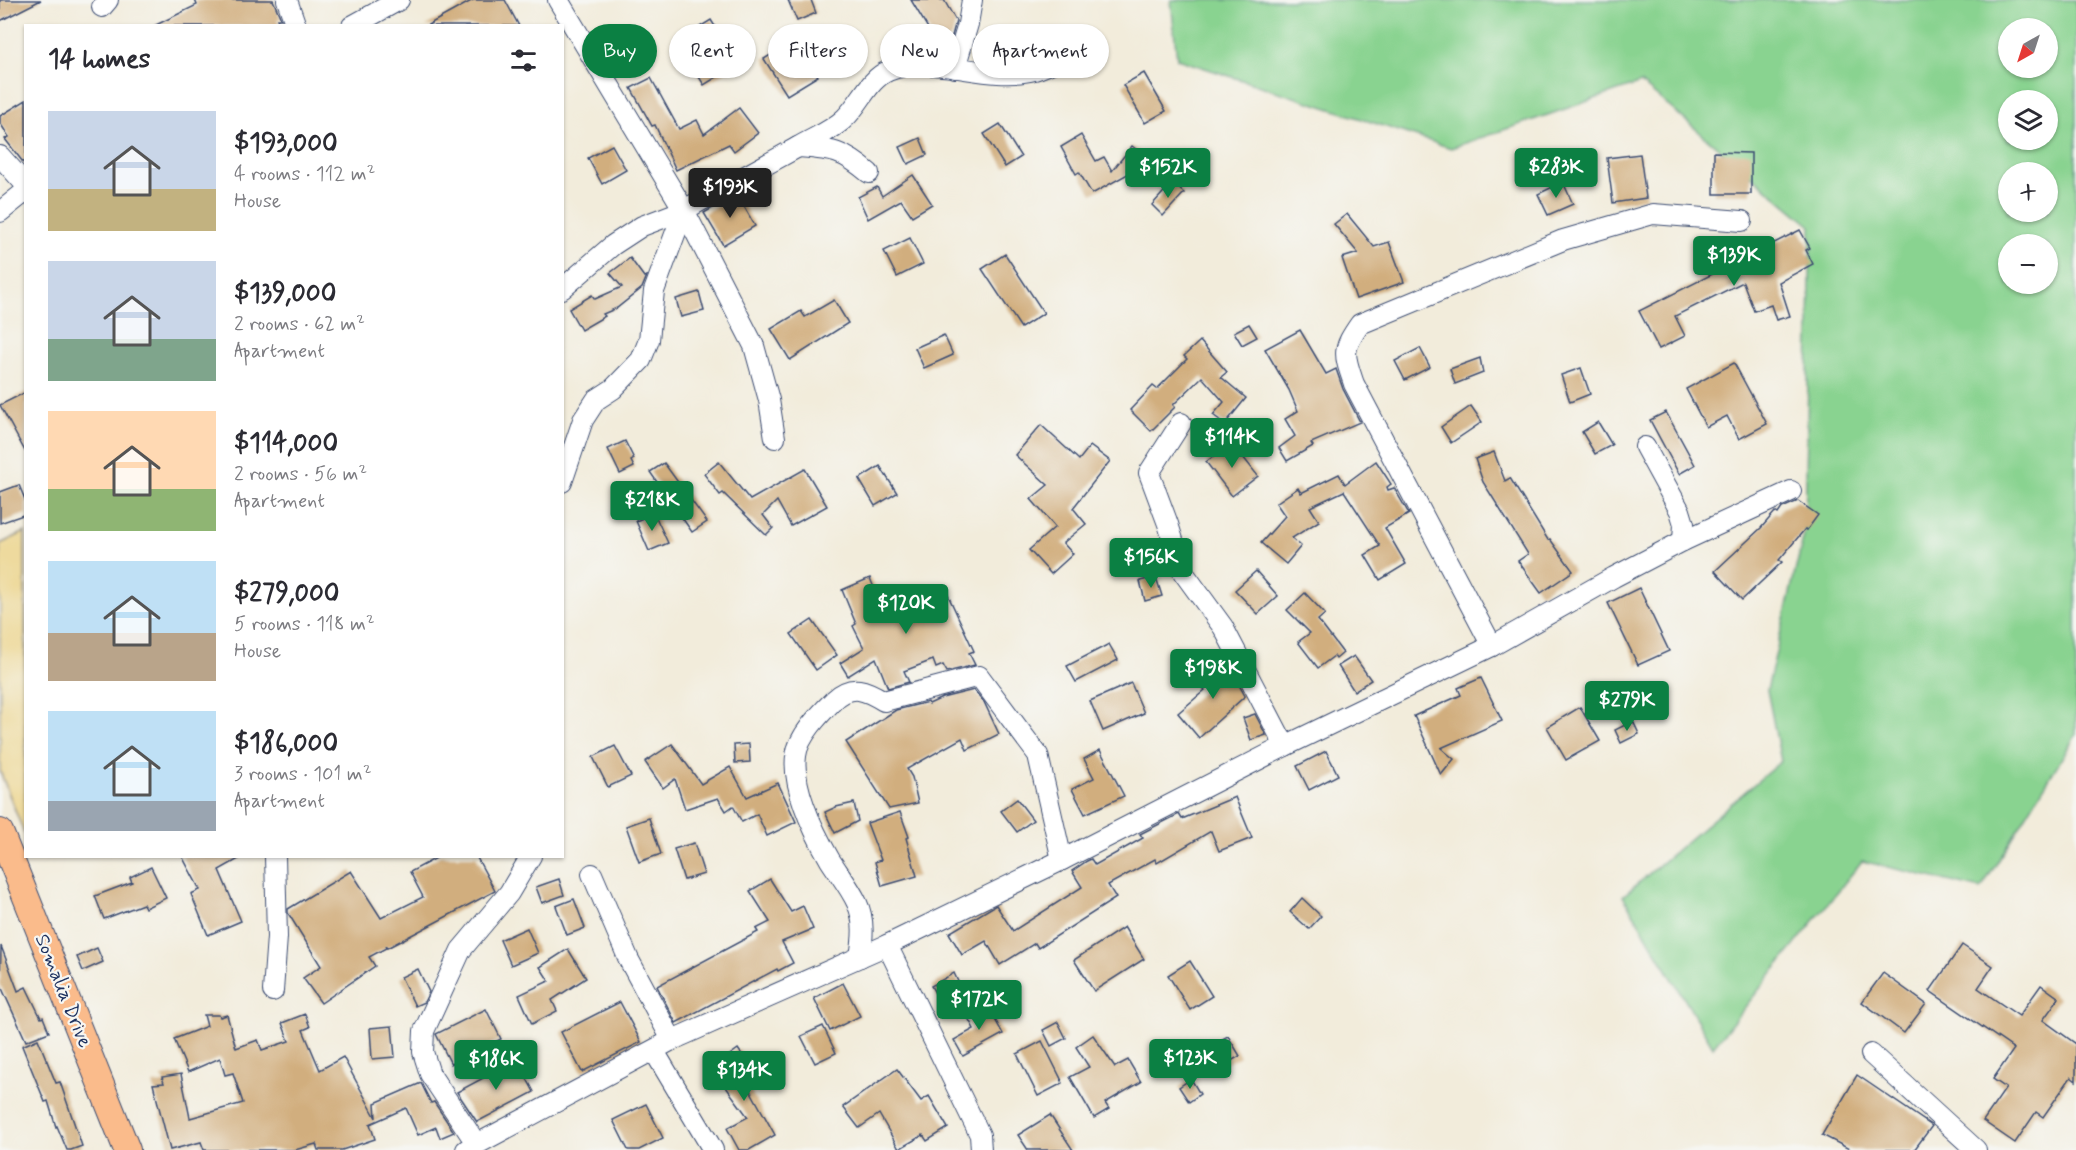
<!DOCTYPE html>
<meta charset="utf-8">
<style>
body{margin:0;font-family:Mynerve,sans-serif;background:#f7f7f7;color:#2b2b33;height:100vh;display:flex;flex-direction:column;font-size:22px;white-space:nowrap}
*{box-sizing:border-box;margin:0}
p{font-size:20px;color:#7c7c81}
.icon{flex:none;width:33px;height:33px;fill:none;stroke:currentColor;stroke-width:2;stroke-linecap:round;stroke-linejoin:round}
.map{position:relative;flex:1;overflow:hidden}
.details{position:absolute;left:24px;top:24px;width:540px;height:834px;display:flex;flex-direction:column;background:#fff;border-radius:0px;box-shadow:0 2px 4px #0004}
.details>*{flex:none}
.guide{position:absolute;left:582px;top:24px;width:570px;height:54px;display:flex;gap:12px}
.needle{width:39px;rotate:219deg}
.fabs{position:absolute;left:1998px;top:18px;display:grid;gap:12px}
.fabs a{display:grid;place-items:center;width:60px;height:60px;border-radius:50%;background:#fff;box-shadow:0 2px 4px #0004;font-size:30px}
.price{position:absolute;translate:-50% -51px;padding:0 14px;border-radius:6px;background:#0b8043;color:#fff;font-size:20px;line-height:39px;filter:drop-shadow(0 2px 3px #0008)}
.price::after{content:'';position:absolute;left:50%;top:36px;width:18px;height:14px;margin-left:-9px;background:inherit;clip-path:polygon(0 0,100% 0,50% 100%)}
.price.active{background:#222;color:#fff}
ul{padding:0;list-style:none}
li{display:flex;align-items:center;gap:18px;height:150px;padding:0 24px}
li span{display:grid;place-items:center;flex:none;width:168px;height:120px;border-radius:0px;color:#555}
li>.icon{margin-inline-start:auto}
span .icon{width:72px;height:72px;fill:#fffc;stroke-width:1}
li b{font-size:26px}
h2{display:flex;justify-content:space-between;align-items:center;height:72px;padding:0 24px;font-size:26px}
.pill{padding:0 21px;border-radius:27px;background:#fff;box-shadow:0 2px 4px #0004;font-size:21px;line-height:54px}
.pill.active{background:#0b8043;color:#fff}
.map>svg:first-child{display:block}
.green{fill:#89d390;stroke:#528177;stroke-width:1.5;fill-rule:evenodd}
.sand{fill:#eeda9e;stroke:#84847e;stroke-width:1.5}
.building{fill:#d1ae7e}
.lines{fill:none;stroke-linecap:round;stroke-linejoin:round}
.minor-casing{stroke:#3b4b71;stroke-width:22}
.major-casing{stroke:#3b4b71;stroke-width:28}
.minor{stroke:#fff;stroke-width:20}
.major{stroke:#fabb8b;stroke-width:26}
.labels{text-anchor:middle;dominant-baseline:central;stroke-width:4.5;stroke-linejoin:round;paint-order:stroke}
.street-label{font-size:20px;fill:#1b2f5e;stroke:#f6f6f2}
</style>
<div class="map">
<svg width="2076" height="1150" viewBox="0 0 2076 1150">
<rect width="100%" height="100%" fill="#f6f6f2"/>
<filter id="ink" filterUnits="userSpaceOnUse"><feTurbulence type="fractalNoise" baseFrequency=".0167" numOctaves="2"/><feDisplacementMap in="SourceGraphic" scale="12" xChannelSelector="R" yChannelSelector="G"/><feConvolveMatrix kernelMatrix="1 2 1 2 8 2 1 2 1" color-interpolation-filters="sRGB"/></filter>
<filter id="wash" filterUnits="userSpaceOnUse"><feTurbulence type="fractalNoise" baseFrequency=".008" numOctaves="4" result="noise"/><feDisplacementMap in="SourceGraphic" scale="24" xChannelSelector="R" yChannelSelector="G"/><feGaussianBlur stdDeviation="1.35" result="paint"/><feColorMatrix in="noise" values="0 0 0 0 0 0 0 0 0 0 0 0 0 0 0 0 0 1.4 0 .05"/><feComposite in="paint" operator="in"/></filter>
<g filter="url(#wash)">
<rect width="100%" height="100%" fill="#f2ecdb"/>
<!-- green -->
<path class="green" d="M 1171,0 L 2076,0 L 2076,735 L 1981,889 L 1862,861 L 1713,1047 L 1623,896 L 1781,761 L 1767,690 L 1805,530 L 1811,226 L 1641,83 L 1451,148 L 1177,59 ZM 2008,28 L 2048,28 L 2048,68 L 2008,68 ZM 2008,100 L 2048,100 L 2048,140 L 2008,140 ZM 2008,172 L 2048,172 L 2048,212 L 2008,212 ZM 2008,244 L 2048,244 L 2048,284 L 2008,284 Z"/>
<!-- sand -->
<polygon class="sand" points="25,532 26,832 24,833 0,771 0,544"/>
<g id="blocks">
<!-- building -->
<g class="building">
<polygon points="0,0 41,0 0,21"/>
<polygon points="195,0 273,0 281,19 277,19 280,26 154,26 197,5"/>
<polygon points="473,0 505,0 519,26 426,26"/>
<polygon points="788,0 811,0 816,13 797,21"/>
<polygon points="911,0 944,0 956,21 952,36 938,45"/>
<polygon points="711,20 738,64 704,85 677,41"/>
<polygon points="795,40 818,76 787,95 764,59"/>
<polygon points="1144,73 1166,111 1145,123 1123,85"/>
<polygon points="651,78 679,129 697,120 704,134 739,108 758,133 734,151 729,144 676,170 655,125 652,126 631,88"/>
<polygon points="26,100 26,166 5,139 9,137 0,123 0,116"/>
<polygon points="1000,124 1021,157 1005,167 984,134"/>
<polygon points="1081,135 1096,161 1104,157 1112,171 1132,146 1146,157 1135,170 1092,194 1079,172 1076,174 1061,147"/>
<polygon points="920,138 927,155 908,164 900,147"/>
<polygon points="612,145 626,170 602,184 588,158"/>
<polygon points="1714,152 1751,153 1751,194 1714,194"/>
<polygon points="1640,154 1646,198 1613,203 1607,158"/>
<polygon points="913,175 932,204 912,216 901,200 868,219 858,197 877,187 882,196"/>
<polygon points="1563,182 1573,204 1548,215 1538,194"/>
<polygon points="1172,183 1184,193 1163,216 1152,205"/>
<polygon points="737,194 755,226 723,245 704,213"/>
<polygon points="1347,214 1374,247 1389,242 1404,282 1356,299 1342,258 1358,253 1334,224"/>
<polygon points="1800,230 1810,248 1806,250 1813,264 1779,282 1790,316 1776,320 1771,305 1754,311 1743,282 1675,316 1685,336 1659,349 1639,311"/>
<polygon points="910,238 923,264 897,277 884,251"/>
<polygon points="1005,254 1044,313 1021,328 982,269"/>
<polygon points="630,258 644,277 647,276 642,288 617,308 603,314 605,316 581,330 569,309 592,295 595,299 622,287 610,273"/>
<polygon points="699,292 704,311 681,317 676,299"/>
<polygon points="834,300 848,323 790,360 771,329 801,311 805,317"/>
<polygon points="1249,324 1257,337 1242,345 1234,332"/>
<polygon points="1300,330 1326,374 1336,369 1343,389 1360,422 1311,443 1313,446 1287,461 1279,448 1295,436 1285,419 1298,411 1289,390 1265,349"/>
<polygon points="944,335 953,355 924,368 915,348"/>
<polygon points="1200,341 1227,372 1221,377 1246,398 1225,424 1213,415 1224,402 1202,377 1173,405 1175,407 1151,431 1130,410 1153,386 1157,389 1187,359 1184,356"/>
<polygon points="1420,348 1430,367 1405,380 1395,361"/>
<polygon points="1480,358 1483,373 1455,384 1450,369"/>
<polygon points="1734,363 1767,424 1739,439 1727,416 1706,427 1686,389"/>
<polygon points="1581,368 1590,394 1570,402 1561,375"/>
<polygon points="26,392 26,453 0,405"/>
<polygon points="1471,406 1482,422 1451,443 1441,427"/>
<polygon points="1666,412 1695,465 1679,474 1650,420"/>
<polygon points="1598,422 1612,445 1595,454 1582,432"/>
<polygon points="1041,425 1079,460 1090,446 1110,461 1073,508 1086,524 1063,543 1073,554 1051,574 1029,550 1055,527 1031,499 1048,485 1015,455"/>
<polygon points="625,441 634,459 631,461 634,467 620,474 608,449"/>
<polygon points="1232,443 1258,476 1232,496 1206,462"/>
<polygon points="1494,452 1505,481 1510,478 1548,540 1550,539 1573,571 1541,593 1518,561 1528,554 1483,482 1475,459"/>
<polygon points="1376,461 1391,484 1387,487 1388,490 1394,488 1409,514 1385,528 1406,564 1380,580 1365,555 1380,546 1344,491 1310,507 1319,521 1292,538 1301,546 1286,564 1261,543 1285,516 1276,503 1298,488 1301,493 1339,474 1345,484"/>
<polygon points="719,462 750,500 805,469 827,506 791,526 777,501 763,515 773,528 766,535 723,493 720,495 704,474"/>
<polygon points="664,463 707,522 692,532 650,472"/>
<polygon points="880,466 897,493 875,506 859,479"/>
<polygon points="19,485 26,502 26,514 0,523 0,492"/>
<polygon points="1798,501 1818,515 1807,530 1805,529 1779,560 1782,562 1742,600 1715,571 1761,528 1775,512 1778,514 1782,508"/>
<polygon points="654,513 668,543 649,551 636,521"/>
<polygon points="1256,571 1278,596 1258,614 1235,590"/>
<polygon points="1156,577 1162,596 1145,601 1140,581"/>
<polygon points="870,578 886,617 946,591 974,651 969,653 975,665 947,672 943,665 936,668 933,660 904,671 909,682 888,688 876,658 848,676 840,663 864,648 853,626 856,624 842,590"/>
<polygon points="1639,588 1669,651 1638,665 1608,603"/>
<polygon points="1305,593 1325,614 1318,620 1343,653 1336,659 1334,656 1318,668 1298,642 1310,633 1287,610"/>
<polygon points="812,620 837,655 816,670 791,634"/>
<polygon points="1109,644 1118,660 1076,682 1067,666"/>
<polygon points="1354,656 1371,680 1354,691 1338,666"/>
<polygon points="1225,659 1245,696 1199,738 1178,713 1205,690 1199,684"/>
<polygon points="1481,678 1502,721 1441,748 1454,759 1441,775 1414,716 1461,695 1458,688"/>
<polygon points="1131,683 1144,713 1103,731 1090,701"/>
<polygon points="974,690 984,702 999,734 967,750 962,738 907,769 912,777 918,803 889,809 846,742 896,710 928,702 929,704 942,698"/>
<polygon points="1580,707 1600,741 1566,760 1547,727"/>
<polygon points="1255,714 1266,735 1251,740 1243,718"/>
<polygon points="1633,721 1639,734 1621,743 1615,730"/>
<polygon points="672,744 701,784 730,767 747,797 778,783 796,822 767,836 757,814 742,822 733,806 726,811 718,798 685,809 675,779 663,788 645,762"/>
<polygon points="749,744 750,762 735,763 734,745"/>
<polygon points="615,746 631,776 608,787 593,757"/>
<polygon points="1100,750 1124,796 1085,814 1072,789 1094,778 1084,759"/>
<polygon points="1326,751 1338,775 1309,790 1297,766"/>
<polygon points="1235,797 1252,838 1219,851 1211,831 1157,863 1155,859 1108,885 1116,898 1038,948 1035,943 1000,965 986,941 962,955 949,933 996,905 1013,931 1082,887 1072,871 1087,861 1091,859 1095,865 1143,838 1140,834 1179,814 1182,819"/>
<polygon points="1017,799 1033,820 1017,832 1001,811"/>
<polygon points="854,803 858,821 835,833 825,812 836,807"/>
<polygon points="900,812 909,837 906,838 917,876 882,886 875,862 881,860 867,823"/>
<polygon points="649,818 661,854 639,862 626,826"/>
<polygon points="694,843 704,874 684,880 674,849"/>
<polygon points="182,856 244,856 219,870 241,921 208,935 191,894 200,890"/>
<polygon points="440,856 476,856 495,891 387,948 385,946 386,948 369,957 375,966 321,1003 303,978 321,966 288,913 288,909 351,871 381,918 423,897 410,872"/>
<polygon points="151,867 166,898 145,908 143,904 104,919 95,896 132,882 130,877"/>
<polygon points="559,879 564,895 542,903 536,887"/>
<polygon points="770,879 791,912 803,906 813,929 782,942 793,963 778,971 777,969 676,1023 657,986 758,932 756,929 770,922 750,891"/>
<polygon points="1302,898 1321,916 1309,929 1290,912"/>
<polygon points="574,899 585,928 567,935 556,906"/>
<polygon points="1124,927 1144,959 1094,991 1074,960"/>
<polygon points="527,928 538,953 511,965 500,940"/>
<polygon points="1962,945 1993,966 1978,988 2019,1016 2041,985 2059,998 2043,1020 2076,1044 2076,1081 2071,1077 2043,1117 2036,1112 2015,1143 1983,1121 2006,1088 1993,1079 2014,1049 1930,991"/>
<polygon points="1,946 18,991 26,987 41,1018 43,1017 49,1032 26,1041 0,984"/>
<polygon points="97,948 103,962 83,971 77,957"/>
<polygon points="568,949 586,978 552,1000 557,1011 532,1024 519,995 549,981 540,967"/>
<polygon points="1190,961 1212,996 1190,1010 1168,975"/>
<polygon points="418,969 429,992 424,1002 415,1006 401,977"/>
<polygon points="954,973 960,986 938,998 931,986"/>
<polygon points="1883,973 1926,1004 1904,1033 1862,1002"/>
<polygon points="843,983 860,1016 830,1031 814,998"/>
<polygon points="620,1002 641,1042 582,1072 561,1032"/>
<polygon points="987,1005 1003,1034 963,1056 954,1040 974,1029 967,1016"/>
<polygon points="486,1009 501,1039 451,1064 436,1034"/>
<polygon points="305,1014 310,1027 303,1030 320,1070 343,1057 376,1118 375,1103 421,1083 431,1103 434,1102 454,1132 440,1138 436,1127 418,1135 406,1108 370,1124 375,1139 342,1150 318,1150 316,1144 295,1150 204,1150 201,1142 170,1150 153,1084 164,1083 162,1077 181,1074 190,1118 243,1103 233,1073 225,1075 220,1058 188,1072 174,1039 207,1026 204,1015 219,1015 220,1017 227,1015 236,1048 258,1040 262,1050 289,1041 282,1023"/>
<polygon points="1058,1022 1066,1038 1051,1046 1043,1030"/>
<polygon points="392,1026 395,1057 372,1059 370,1028"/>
<polygon points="823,1026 836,1053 815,1063 801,1036"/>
<polygon points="1093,1035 1115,1067 1128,1060 1141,1082 1105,1103 1109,1109 1094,1118 1070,1077 1089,1067 1076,1047"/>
<polygon points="1228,1036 1240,1056 1222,1066 1211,1045"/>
<polygon points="38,1039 56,1083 60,1082 82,1146 71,1150 67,1150 57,1126 56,1127 48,1101 45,1102 22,1046"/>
<polygon points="1042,1041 1063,1083 1038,1096 1017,1054"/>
<polygon points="738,1049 760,1080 749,1088 775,1135 749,1150 739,1150 727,1128 748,1117 712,1068"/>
<polygon points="517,1060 534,1092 477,1122 457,1092"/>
<polygon points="897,1069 921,1101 929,1096 948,1128 927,1141 923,1135 899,1149 879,1114 859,1128 843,1107"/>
<polygon points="1857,1075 1932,1126 1914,1150 1851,1150 1822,1135"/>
<polygon points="1191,1079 1200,1094 1189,1102 1179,1087"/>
<polygon points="646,1104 663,1138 639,1150 628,1150 613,1120"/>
<polygon points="1050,1115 1073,1150 1028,1150 1018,1135"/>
</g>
</g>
</g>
<g filter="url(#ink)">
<use href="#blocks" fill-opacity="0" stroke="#3b4b71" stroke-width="1.5"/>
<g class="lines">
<defs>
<g id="minor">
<polyline points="287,0 296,26"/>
<polyline points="558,0 684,210 754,346 769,400 775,438"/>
<polyline points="102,7 108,0"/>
<polyline points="352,26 399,0"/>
<polyline points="955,68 968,24 972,0"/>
<polyline points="0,156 26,185"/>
<path d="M 869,173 C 842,150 833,150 798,147 C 813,138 832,131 845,118 C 860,104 869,79 888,71 C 934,53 983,81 1030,71 C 1049,67 1067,54 1084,45"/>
<polyline points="0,212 26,191"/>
<polyline points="562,289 613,245 642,226 684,210 798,147"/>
<polyline points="1181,423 1149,473 1168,524 1183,572 1223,627 1285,746"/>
<polyline points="1645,447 1680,511 1684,524 1683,541"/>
<polyline points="562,482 583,420 596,400 613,389 641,360 649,340 654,291 684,210"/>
<path d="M 1492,646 L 1354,384 C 1344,354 1341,351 1360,324 L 1563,240 L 1653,214 L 1742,221"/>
<polyline points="592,874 629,960 672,1040"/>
<polyline points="887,945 980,1135 981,1150"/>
<path d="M 860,957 C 863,939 865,920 857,903 C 850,888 839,874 830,860 C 814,832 792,788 796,756 C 798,736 821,713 834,700 C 852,683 866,690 884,701 L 979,676 L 1038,755 L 1062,860"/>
<polyline points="273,991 277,937 275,856"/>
<polyline points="654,1051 713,1150"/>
<polyline points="1871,1054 1976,1150"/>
<polyline points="476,1143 430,1074 423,1052 424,1031 461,950 509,893 531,856"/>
<polyline points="466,1150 672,1040 887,945 1062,860 1285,746 1492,646 1614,577 1683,541 1791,491"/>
</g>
<polyline id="major" points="0,832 127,1150"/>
</defs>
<!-- minor casing -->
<use href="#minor" class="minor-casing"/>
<!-- major casing -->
<use href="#major" class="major-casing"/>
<!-- minor -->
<use href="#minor" class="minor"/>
<!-- major -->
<use href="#major" class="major"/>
</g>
</g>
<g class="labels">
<!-- street labels -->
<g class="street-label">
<text transform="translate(63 991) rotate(68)">Somalia Drive</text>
</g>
</g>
</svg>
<div class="fabs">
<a><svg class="needle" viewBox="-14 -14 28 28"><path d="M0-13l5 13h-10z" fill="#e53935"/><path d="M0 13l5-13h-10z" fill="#7c7c81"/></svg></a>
<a><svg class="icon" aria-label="layers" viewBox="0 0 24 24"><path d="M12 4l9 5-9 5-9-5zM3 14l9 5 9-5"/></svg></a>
<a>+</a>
<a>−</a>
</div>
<b class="price" style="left:1168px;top:199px">$152K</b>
<b class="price" style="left:1556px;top:199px">$283K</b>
<b class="price active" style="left:730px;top:219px">$193K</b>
<b class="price" style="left:1734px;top:287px">$139K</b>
<b class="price" style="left:1232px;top:469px">$114K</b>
<b class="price" style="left:652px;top:532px">$218K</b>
<b class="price" style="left:1151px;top:589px">$156K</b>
<b class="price" style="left:906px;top:635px">$120K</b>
<b class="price" style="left:1213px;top:700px">$198K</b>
<b class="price" style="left:1627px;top:732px">$279K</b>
<b class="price" style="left:979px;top:1031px">$172K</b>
<b class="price" style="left:1190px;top:1090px">$123K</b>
<b class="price" style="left:496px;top:1091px">$186K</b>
<b class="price" style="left:744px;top:1102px">$134K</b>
<div class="guide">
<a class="pill active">Buy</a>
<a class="pill">Rent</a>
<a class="pill">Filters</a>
<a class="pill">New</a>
<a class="pill">Apartment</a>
</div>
<section class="details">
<h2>14 homes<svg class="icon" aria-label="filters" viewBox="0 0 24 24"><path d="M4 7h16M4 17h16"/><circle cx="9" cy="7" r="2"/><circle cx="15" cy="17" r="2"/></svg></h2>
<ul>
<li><span style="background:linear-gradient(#c9d6e8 65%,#c2b280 0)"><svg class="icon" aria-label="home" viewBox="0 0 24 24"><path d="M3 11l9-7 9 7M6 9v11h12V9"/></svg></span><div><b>$193,000</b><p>4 rooms · 112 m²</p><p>House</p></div></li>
<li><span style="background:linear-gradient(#c9d6e8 65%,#7fa58c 0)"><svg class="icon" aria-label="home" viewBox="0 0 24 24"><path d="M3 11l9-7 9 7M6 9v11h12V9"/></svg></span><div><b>$139,000</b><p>2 rooms · 62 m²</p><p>Apartment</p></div></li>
<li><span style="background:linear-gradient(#ffd9b3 65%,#8fb573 0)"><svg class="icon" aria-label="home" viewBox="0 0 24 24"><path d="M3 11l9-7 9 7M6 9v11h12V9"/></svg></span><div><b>$114,000</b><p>2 rooms · 56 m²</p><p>Apartment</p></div></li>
<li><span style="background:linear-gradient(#bfe0f5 60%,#b9a48a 0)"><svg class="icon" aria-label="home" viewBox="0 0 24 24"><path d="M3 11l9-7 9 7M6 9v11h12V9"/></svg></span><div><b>$279,000</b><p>5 rooms · 118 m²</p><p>House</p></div></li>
<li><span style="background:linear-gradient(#bfe0f5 75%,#9aa5b1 0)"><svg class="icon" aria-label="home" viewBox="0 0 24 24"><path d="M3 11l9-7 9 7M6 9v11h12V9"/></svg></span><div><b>$186,000</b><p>3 rooms · 101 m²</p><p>Apartment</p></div></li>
</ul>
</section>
</div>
